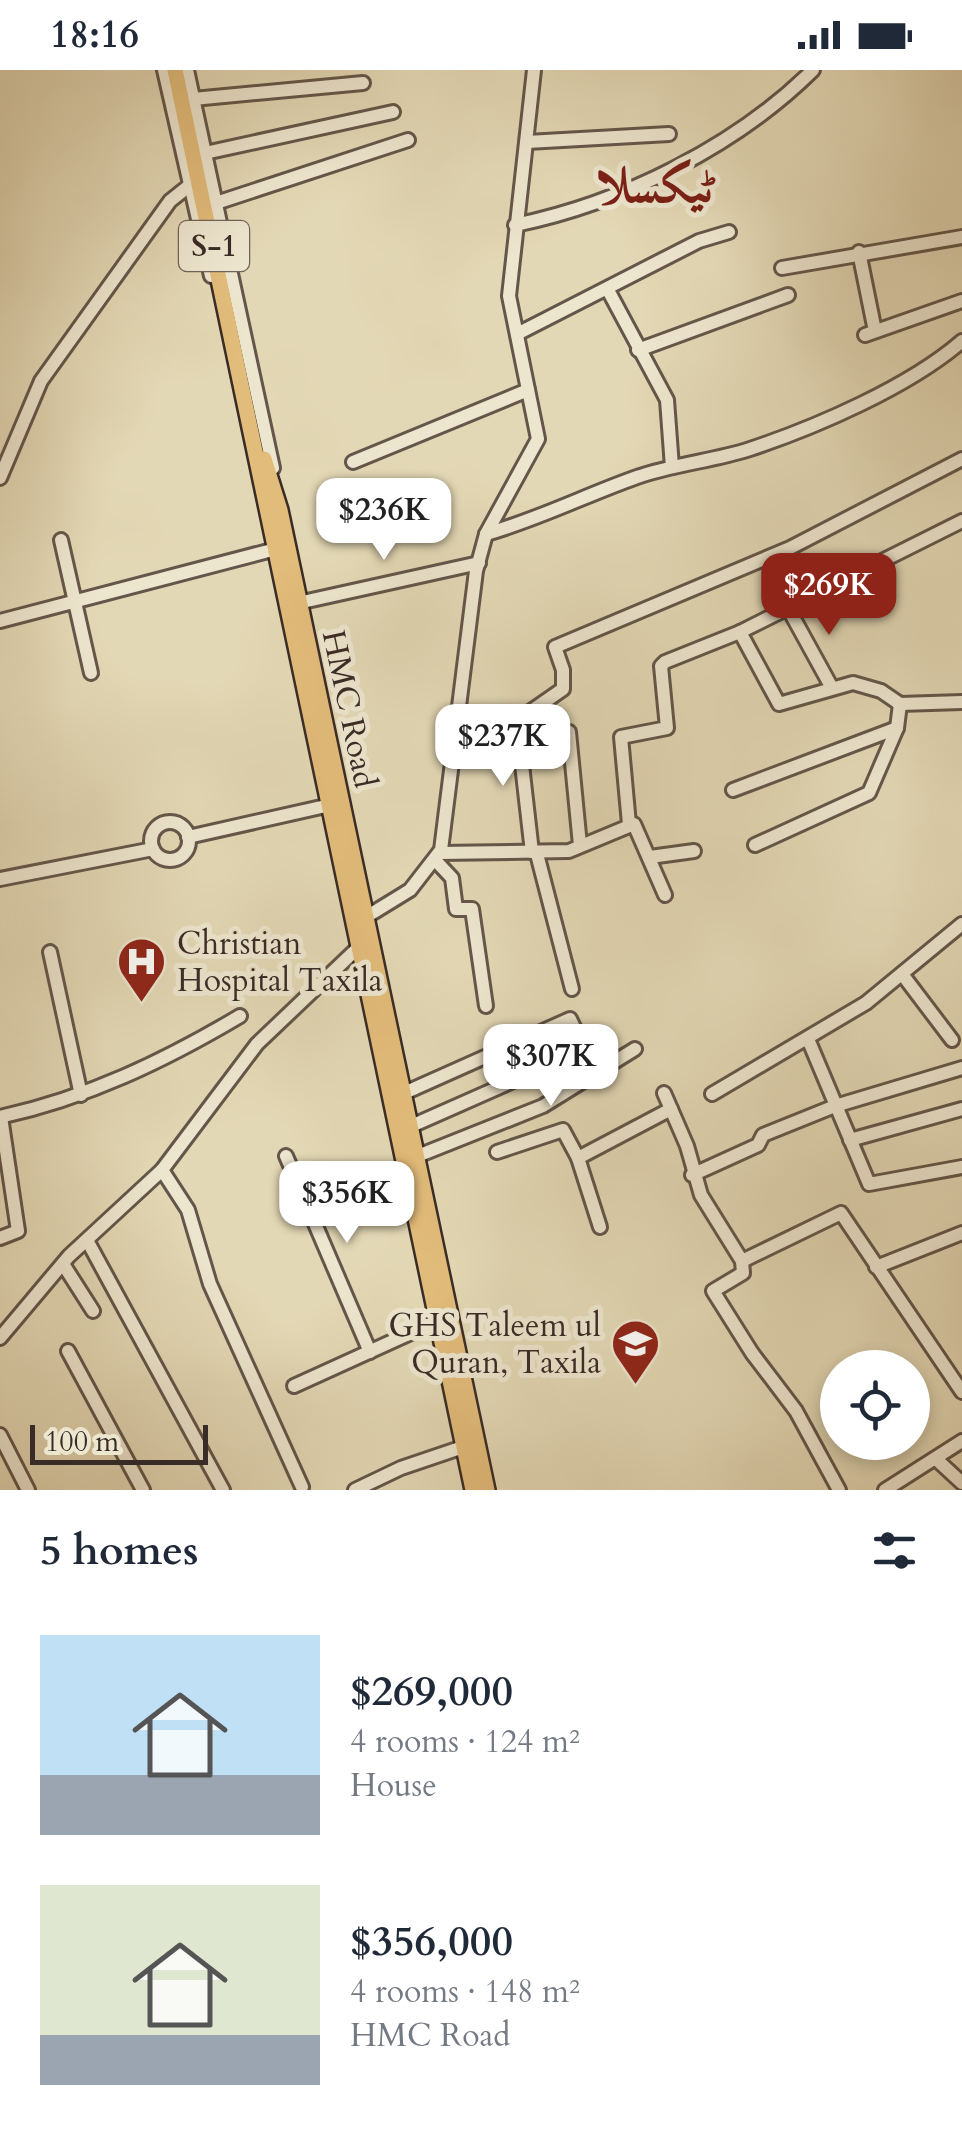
<!DOCTYPE html>
<meta charset="utf-8">
<style>
body{margin:0;font-family:Cardo,Amiri,serif;background:#f2f2f3;color:#1f2937;height:100vh;display:flex;flex-direction:column;font-size:38px;white-space:nowrap}
*{box-sizing:border-box;margin:0}
p{font-size:32px;color:#747a83}
.icon{flex:none;width:55px;height:55px;fill:none;stroke:currentColor;stroke-width:2;stroke-linecap:round;stroke-linejoin:round}
.map{position:relative;height:1420px;overflow:hidden}
.side{display:flex;flex-direction:column;background:#fff;flex:1}
.side>*{flex:none}
.fabs{position:absolute;left:820px;top:1280px;display:grid;gap:20px}
.fabs a{display:grid;place-items:center;width:110px;height:110px;border-radius:50%;background:#fff;box-shadow:0 5px 15px #0003;font-size:50px}
.scale{position:absolute;left:30px;bottom:25px;width:178px;box-sizing:border-box;padding-left:10px;border:5px solid #392b26;border-top:0;font-size:28px;line-height:35px;white-space:nowrap;color:#392b26;-webkit-text-stroke:8px #ede6cf;paint-order:stroke}
.price{position:absolute;translate:-50% -85px;padding:0 22px;border-radius:20px;background:#fff;color:#222;font-size:32px;line-height:65px;filter:drop-shadow(0 2px 5px #0008)}
.price::after{content:'';position:absolute;left:50%;top:60px;width:30px;height:22px;margin-left:-15px;background:inherit;clip-path:polygon(0 0,100% 0,50% 100%)}
.price.on{background:#8f2418;color:#fff}
ul{padding:0;list-style:none}
li{display:flex;align-items:center;gap:30px;height:250px;padding:0 40px}
li span{display:grid;place-items:center;flex:none;width:280px;height:200px;border-radius:0px;color:#555}
li>.icon{margin-inline-start:auto}
span .icon{width:120px;height:120px;fill:#fffc;stroke-width:1}
li b{font-size:42px}
h2{display:flex;justify-content:space-between;align-items:center;height:120px;padding:0 40px;font-size:42px}
.status{display:flex;justify-content:space-between;align-items:center;height:70px;padding:0 50px;background:#fff;direction:ltr}
.status svg{height:28px;fill:currentColor}
.map>svg:first-child{display:block}
.lines{fill:none;stroke-linecap:round;stroke-linejoin:round}
.minor-casing{stroke:#64564a;stroke-width:18}
.major-casing{stroke:#392b26;stroke-width:20}
.minor{stroke:#ede6cf;stroke-width:12}
.major{stroke:#e2bc7a;stroke-width:15}
.labels{text-anchor:middle;dominant-baseline:central;stroke-width:10;stroke-linejoin:round;paint-order:stroke}
.shield{fill:#ede6cf;stroke:#6f6359;stroke-width:2.5}
.shield-label{font-size:30px;font-weight:bold;fill:#392b26}
.street-label{font-size:32px;fill:#392b26;stroke:#ede6cf}
.poi-label{font-size:32px;fill:#392b26;stroke:#ede6cf;text-anchor:start}
.town-label{font-size:52px;font-weight:bold;fill:#7a1f14;stroke:#ede6cf}
</style>
<div class="status"><b>18:16</b><svg viewBox="0 0 49 12"><path d="M0 12V9h3v3zM5 12V6h3v6zM10 12V3h3v9zM15 12V0h3v12zM26 1h20v11H26zM47 4h2v5h-2z"/></svg></div>
<div class="map">
<svg width="962" height="1420" viewBox="0 0 962 1420">
<rect width="100%" height="100%" fill="#e3d8b5"/>
<filter id="stains"><feTurbulence type="fractalNoise" baseFrequency=".002" numOctaves="4"/><feColorMatrix values="0 0 0 0 .2 0 0 0 0 .09 0 0 0 0 .02 0 0 0 .5 -.17"/></filter>
<radialGradient id="worn" r=".72"><stop offset=".6" stop-color="#630" stop-opacity="0"/><stop offset="1" stop-color="#630" stop-opacity=".3"/></radialGradient>
<g class="lines">
<defs>
<g id="minor">
<polyline points="164,0 211,206"/>
<polyline points="187,0 273,398"/>
<polyline points="193,29 363,13"/>
<polyline points="527,72 669,64"/>
<polyline points="205,83 393,42"/>
<polyline points="216,133 408,70"/>
<path d="M 515,155 C 622,133 735,77 813,0"/>
<polyline points="859,182 875,261"/>
<polyline points="782,198 962,167"/>
<polyline points="608,220 667,330 672,397"/>
<polyline points="517,264 699,171 729,162"/>
<polyline points="865,265 962,231"/>
<polyline points="638,280 788,225"/>
<polyline points="353,392 528,320"/>
<polyline points="0,408 41,311 170,131 190,115"/>
<path d="M 486,464 C 539,449 586,425 637,407 C 674,394 713,391 750,379 C 816,357 909,317 962,271"/>
<polyline points="61,470 91,603"/>
<polyline points="298,533 479,493"/>
<polyline points="788,538 832,618"/>
<polyline points="0,551 272,480"/>
<polyline points="740,562 779,634 853,613 881,621 900,634 962,632"/>
<polyline points="459,648 517,651 563,619 563,600 555,577 790,478 962,389"/>
<polyline points="517,651 532,782"/>
<polyline points="569,662 580,775"/>
<polyline points="733,720 897,658"/>
<circle cx="170" cy="771" r="19"/>
<polyline points="629,754 621,667 667,658 661,596 665,592 740,562 962,451"/>
<polyline points="188,767 339,733"/>
<polyline points="755,775 869,723 897,658 900,634"/>
<polyline points="439,783 569,781 634,754 665,825"/>
<polyline points="537,784 572,919"/>
<polyline points="650,787 694,781"/>
<polyline points="435,790 452,808 456,839 472,839 486,936"/>
<polyline points="0,809 153,779"/>
<polyline points="366,847 410,820 441,780 476,501 486,464 538,369 509,226 534,0"/>
<polyline points="50,882 81,1025"/>
<polyline points="902,904 952,970"/>
<polyline points="808,969 869,1114 962,1097"/>
<polyline points="664,1023 687,1076 701,1125 742,1191 743,1203 713,1221 752,1283 796,1341 839,1420"/>
<polyline points="402,1024 570,949 583,976 581,981 409,1057"/>
<polyline points="712,1024 866,933 962,854"/>
<path d="M 0,1047 C 87,1028 164,991 240,946"/>
<polyline points="850,1070 962,1039"/>
<polyline points="497,1082 563,1060 578,1088"/>
<polyline points="286,1086 370,1282"/>
<polyline points="415,1087 543,1036 635,979"/>
<polyline points="162,1100 188,1140 210,1214 302,1417"/>
<polyline points="692,1105 758,1075 763,1065 835,1036 962,998"/>
<polyline points="600,1157 578,1088 671,1039"/>
<polyline points="0,1168 18,1161 1,1047"/>
<polyline points="88,1172 223,1420"/>
<polyline points="742,1191 841,1143 962,1322"/>
<polyline points="63,1194 93,1241"/>
<polyline points="876,1197 962,1163"/>
<polyline points="0,1268 69,1186 162,1100 257,974 362,874"/>
<polyline points="68,1281 143,1420"/>
<polyline points="294,1316 437,1251"/>
<polyline points="0,1365 28,1420"/>
<polyline points="936,1389 962,1413"/>
<polyline points="355,1420 401,1398 463,1377"/>
<polyline points="885,1420 962,1371"/>
</g>
<g id="major">
<polyline points="175,0 473,1420"/>
<polyline points="264,389 280,440 487,1420"/>
</g>
</defs>
<!-- minor casing -->
<use href="#minor" class="minor-casing"/>
<!-- major casing -->
<use href="#major" class="major-casing"/>
<!-- minor -->
<use href="#minor" class="minor"/>
<!-- major -->
<use href="#major" class="major"/>
</g>
<!-- icons -->
<defs>
<symbol id="hospital-pin" viewBox="-11 -11 22 30"><path d="M0 17L-7.5 6A9.5 9.5 0 1 1 7.5 6Z" fill="#8f2418" stroke="#ede6cf"/><path d="M-5-5h3v3.5h4V-5h3V5h-3V1.5h-4V5h-3Z" fill="#fff"/></symbol>
<symbol id="school-pin" viewBox="-11 -11 22 30"><path d="M0 17L-7.5 6A9.5 9.5 0 1 1 7.5 6Z" fill="#8f2418" stroke="#ede6cf"/><path d="M0-5L7-2L0 1L-7-2ZM-4 1L0 2.5L4 1V4Q0 6-4 4Z" fill="#fff"/></symbol>
</defs>
<g fill-rule="evenodd">
<use href="#hospital-pin" x="114" y="864" width="55" height="75"/>
<use href="#school-pin" x="608" y="1246" width="55" height="75"/>
</g>
<g class="labels">
<!-- shield labels -->
<rect class="shield" x="179" y="151" width="70" height="50" rx="8"/>
<g class="shield-label">
<text x="214" y="176">S-1</text>
</g>
<!-- street labels -->
<g class="street-label">
<text transform="translate(349 639) rotate(78)">HMC Road</text>
</g>
<!-- poi labels -->
<g class="poi-label">
<text x="177" y="874">Christian<tspan x="177" dy="37">Hospital Taxila</tspan></text>
<text x="601" y="1256" text-anchor="end">GHS Taleem ul<tspan x="601" dy="37">Quran, Taxila</tspan></text>
</g>
<!-- town labels -->
<g class="town-label">
<text x="657" y="116">ٹیکسلا</text>
</g>
</g>
<rect width="100%" height="100%" filter="url(#stains)"/>
<rect width="100%" height="100%" fill="url(#worn)"/>
</svg>
<div class="fabs">
<a><svg class="icon" aria-label="locate" viewBox="0 0 24 24"><circle cx="12" cy="12" r="6"/><path d="M12 2v4M12 18v4M2 12h4M18 12h4"/></svg></a>
</div>
<div class="scale">100 m</div>
<b class="price" style="left:384px;top:493px">$236K</b>
<b class="price on" style="left:829px;top:568px">$269K</b>
<b class="price" style="left:503px;top:719px">$237K</b>
<b class="price" style="left:551px;top:1039px">$307K</b>
<b class="price" style="left:347px;top:1176px">$356K</b>
</div>
<section class="side">
<h2>5 homes<svg class="icon" aria-label="filters" viewBox="0 0 24 24"><path d="M4 7h16M4 17h16"/><circle cx="9" cy="7" r="2"/><circle cx="15" cy="17" r="2"/></svg></h2>
<ul>
<li><span style="background:linear-gradient(#bfe0f5 70%,#9aa5b1 0)"><svg class="icon" aria-label="home" viewBox="0 0 24 24"><path d="M3 11l9-7 9 7M6 9v11h12V9"/></svg></span><div><b>$269,000</b><p>4 rooms · 124 m²</p><p>House</p></div></li>
<li><span style="background:linear-gradient(#dfe7d0 75%,#9aa5b1 0)"><svg class="icon" aria-label="home" viewBox="0 0 24 24"><path d="M3 11l9-7 9 7M6 9v11h12V9"/></svg></span><div><b>$356,000</b><p>4 rooms · 148 m²</p><p>HMC Road</p></div></li>
</ul>
</section>
